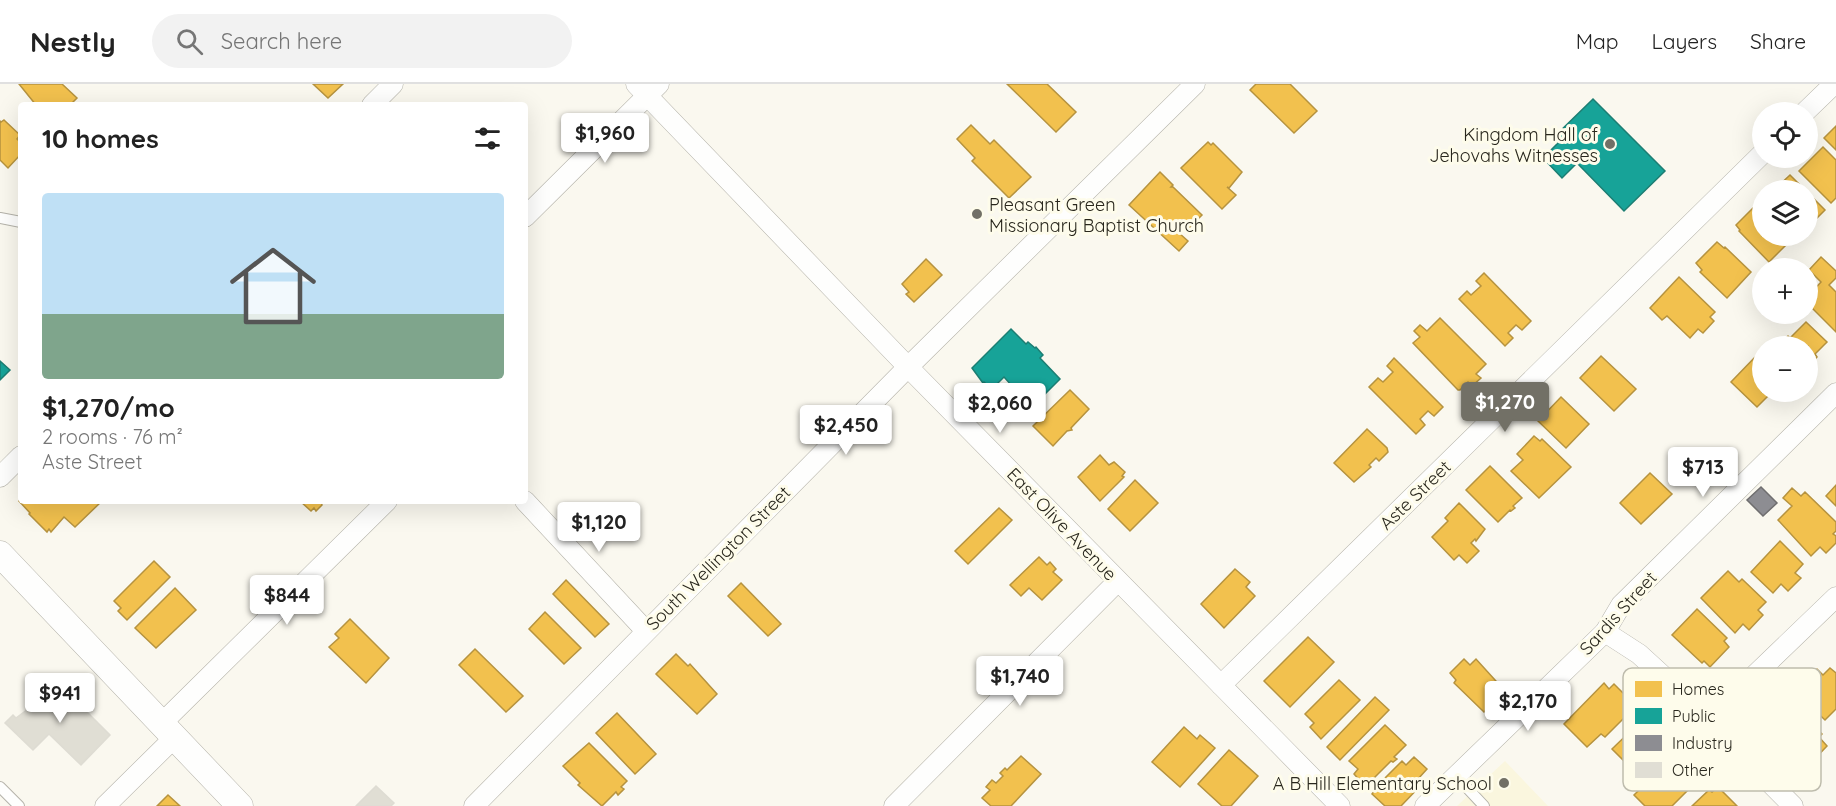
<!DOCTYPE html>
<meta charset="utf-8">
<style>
body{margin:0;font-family:Quicksand,sans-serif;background:#f2f2f2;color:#222;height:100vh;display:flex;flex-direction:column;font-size:22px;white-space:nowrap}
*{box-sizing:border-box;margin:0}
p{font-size:20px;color:#767676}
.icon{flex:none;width:33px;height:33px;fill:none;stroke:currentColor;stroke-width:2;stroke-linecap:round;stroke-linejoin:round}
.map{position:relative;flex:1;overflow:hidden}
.panel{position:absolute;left:18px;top:18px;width:510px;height:402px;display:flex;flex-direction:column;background:#fff;border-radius:6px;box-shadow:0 6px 24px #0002}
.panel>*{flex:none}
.controls{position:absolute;left:1752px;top:18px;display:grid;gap:12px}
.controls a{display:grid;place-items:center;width:66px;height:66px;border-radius:50%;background:#fff;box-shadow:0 6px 24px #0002;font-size:30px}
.price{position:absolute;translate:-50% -51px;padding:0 14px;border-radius:6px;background:#fff;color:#222;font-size:20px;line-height:39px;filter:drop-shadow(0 2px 3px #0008)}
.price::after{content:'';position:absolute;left:50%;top:36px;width:18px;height:14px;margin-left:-9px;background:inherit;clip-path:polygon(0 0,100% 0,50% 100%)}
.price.current{background:#727066;color:#fff}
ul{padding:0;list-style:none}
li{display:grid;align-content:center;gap:12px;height:318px;padding:0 24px}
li+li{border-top:2px solid #e0e0e0}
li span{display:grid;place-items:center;height:186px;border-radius:6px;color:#555}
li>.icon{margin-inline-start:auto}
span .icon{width:108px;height:108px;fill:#fffc;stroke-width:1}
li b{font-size:26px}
h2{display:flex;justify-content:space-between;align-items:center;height:72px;padding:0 24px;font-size:26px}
header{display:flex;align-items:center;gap:36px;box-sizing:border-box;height:84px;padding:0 30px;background:#fff;border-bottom:2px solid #e0e0e0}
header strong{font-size:28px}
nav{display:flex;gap:33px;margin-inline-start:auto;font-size:21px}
.search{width:420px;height:54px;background:#f2f2f2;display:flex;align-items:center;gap:15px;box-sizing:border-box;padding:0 21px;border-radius:33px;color:#767676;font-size:22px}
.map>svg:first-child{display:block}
.built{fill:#faf6de}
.homes{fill:#f2c14e;stroke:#b6933f;stroke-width:1.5}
.public{fill:#17a398;stroke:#1c7e73;stroke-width:1.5}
.industry{fill:#8d8d92;stroke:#6f6e6f;stroke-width:1.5}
.building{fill:#e0ded4;stroke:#dedcd3;stroke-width:1.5}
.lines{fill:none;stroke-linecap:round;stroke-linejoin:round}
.service-casing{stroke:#b4b2a9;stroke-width:12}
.minor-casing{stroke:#b4b2a9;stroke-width:21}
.tertiary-casing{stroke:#b4b2a9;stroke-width:27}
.service{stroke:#fefefd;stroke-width:10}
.minor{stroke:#fefefd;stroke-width:20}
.tertiary{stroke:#fefefd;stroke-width:26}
.poi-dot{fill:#727066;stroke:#fefceb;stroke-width:2}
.labels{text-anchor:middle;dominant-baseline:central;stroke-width:6;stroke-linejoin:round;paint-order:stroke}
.poi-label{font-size:18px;fill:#29271d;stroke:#fefceb;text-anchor:end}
.street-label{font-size:18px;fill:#29271d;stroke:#fefceb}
.key{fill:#fefceb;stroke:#bebcad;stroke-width:1.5}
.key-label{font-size:16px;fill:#29271d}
</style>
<header>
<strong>Nestly</strong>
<div class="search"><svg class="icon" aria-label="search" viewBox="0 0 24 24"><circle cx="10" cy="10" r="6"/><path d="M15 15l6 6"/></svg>Search here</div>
<nav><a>Map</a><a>Layers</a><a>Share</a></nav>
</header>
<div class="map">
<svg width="1836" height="722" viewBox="0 0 1836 722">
<rect width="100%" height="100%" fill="#faf8ef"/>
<!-- built -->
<polygon class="built" points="1505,677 1548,722 1457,722"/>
<!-- homes -->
<g class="homes">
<polygon points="19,0 62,0 77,14 70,21 36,21"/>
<polygon points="313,0 343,0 328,14"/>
<polygon points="1007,0 1047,0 1076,28 1056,48"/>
<polygon points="1256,0 1290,0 1317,27 1294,49 1250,6"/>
<polygon points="4,36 20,51 17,55 21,59 21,70 8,84 0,76 0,37 1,38"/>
<polygon points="971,41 990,60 994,56 1031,93 1009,114 972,77 975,74 957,55"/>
<polygon points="1836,42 1836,66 1824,54"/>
<polygon points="1208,58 1211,61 1213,59 1242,88 1229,104 1227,103 1236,111 1222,125 1181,84"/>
<polygon points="1823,63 1836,76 1836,114 1831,119 1799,87"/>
<polygon points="1160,88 1173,101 1171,103 1173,103 1202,131 1187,146 1184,143 1179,149 1188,157 1179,167 1129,121"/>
<polygon points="1790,91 1805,106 1774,106"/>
<polygon points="1808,109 1825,126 1808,143"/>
<polygon points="1756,121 1762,126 1762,152 1788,152 1792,155 1769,178 1739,147 1740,146 1736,141"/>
<polygon points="1717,158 1724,164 1725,163 1751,188 1727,214 1700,188 1702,186 1696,179"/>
<polygon points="1821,173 1836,187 1836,194 1829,201 1836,208 1836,248 1808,220 1808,212 1821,198 1809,186"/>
<polygon points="926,175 942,191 914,218 906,210 909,208 902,200"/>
<polygon points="1484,189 1531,237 1522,246 1516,241 1508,249 1513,254 1505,262 1459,215 1467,207 1471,211 1481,202 1476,197"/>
<polygon points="1679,193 1715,228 1710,233 1714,237 1703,249 1698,245 1690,254 1667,232 1662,236 1650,224"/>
<polygon points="1440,234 1486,280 1476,290 1481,294 1472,302 1468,298 1460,306 1458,306 1413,259 1420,253 1414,247 1420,241 1427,247"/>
<polygon points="1806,238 1827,258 1815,270 1817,273 1808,283 1808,262 1778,262 1788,252 1790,254"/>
<polygon points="1757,271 1762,276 1762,308 1772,308 1757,323 1731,298"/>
<polygon points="1601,272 1636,305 1614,327 1580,294"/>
<polygon points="1394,274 1443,323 1434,332 1428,327 1420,335 1425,341 1416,350 1369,303 1378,294 1383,298 1393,288 1387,282"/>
<polygon points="1070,306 1089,325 1071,344 1072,346 1067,347 1053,362 1033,342"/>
<polygon points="1561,313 1589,340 1566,364 1538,337"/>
<polygon points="1367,345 1387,364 1388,368 1379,377 1376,374 1369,381 1371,383 1354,398 1334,379"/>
<polygon points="1534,352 1540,357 1542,355 1571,383 1539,414 1511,387 1523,376 1517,370"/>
<polygon points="1100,371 1109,381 1114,378 1125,388 1122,392 1124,393 1100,417 1078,393"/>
<polygon points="1490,382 1522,414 1513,422 1515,424 1511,427 1510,426 1498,438 1466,406"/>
<polygon points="1650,389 1672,410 1641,440 1620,419"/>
<polygon points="1135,396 1158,419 1130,447 1108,425"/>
<polygon points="1836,401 1836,422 1826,412"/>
<polygon points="1792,404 1801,412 1805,408 1836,438 1836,447 1833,450 1836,452 1836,459 1826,469 1820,463 1811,472 1778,436 1792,422 1783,414"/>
<polygon points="21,415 21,417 102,417 75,443 64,433 51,448 49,445 47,448 29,430 30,429 19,417"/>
<polygon points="300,417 321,417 322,421 316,427 314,424 311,427"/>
<polygon points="1459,419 1485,445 1476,457 1475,455 1471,459 1479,467 1467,479 1459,471 1454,476 1432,453 1448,437 1445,434"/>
<polygon points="999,424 1012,436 968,480 955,467"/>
<polygon points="1780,457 1803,480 1795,489 1801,494 1788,507 1781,500 1773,509 1751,488"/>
<polygon points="1039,473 1047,481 1050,478 1056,485 1053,488 1062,496 1042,516 1029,504 1021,512 1010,501"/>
<polygon points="154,477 170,493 127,536 118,527 121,524 114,517"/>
<polygon points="1235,485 1250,498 1246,503 1255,512 1224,544 1201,520"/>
<polygon points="1728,487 1739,498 1742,495 1766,518 1758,526 1763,531 1749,546 1743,540 1735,549 1701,514"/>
<polygon points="566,496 609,540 595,553 553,510"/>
<polygon points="741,499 781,540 768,552 728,512"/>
<polygon points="175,504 196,526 156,564 135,544"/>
<polygon points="1697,525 1727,554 1724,557 1729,563 1710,583 1704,577 1702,579 1672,551"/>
<polygon points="545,528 581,564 564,580 529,545"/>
<polygon points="350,535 389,574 366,599 329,563 339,554 335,550"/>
<polygon points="1308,553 1334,578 1290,623 1264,597"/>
<polygon points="475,565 523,612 506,628 459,581"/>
<polygon points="676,570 688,582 690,580 717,610 697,630 656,590"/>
<polygon points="1464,575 1470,581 1476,575 1505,607 1484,628 1454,599 1456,596 1450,589"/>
<polygon points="1830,584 1836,589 1836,625 1825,636 1801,613 1809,604 1804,599 1817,585 1823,591"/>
<polygon points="1339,596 1360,616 1321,655 1310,643 1314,639 1305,630"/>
<polygon points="1604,599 1609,605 1614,600 1633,619 1628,624 1631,627 1605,653 1601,650 1587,663 1564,640"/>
<polygon points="1375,613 1389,626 1340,676 1327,663"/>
<polygon points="1784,617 1790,624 1793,621 1822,650 1819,653 1827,662 1808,682 1799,673 1794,675 1767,646 1770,643 1764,638"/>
<polygon points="617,629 656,670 635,690 596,649"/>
<polygon points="1650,634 1669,653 1663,659 1666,661 1637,690 1612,665 1642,636 1645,639"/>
<polygon points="1385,641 1406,661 1394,673 1397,675 1393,678 1391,677 1370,698 1368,696 1364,701 1354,690 1358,685 1349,677"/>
<polygon points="1184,643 1197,655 1200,651 1215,664 1180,703 1152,678"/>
<polygon points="1674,658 1702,687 1696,693 1699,695 1672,722 1645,722 1634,711 1670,676 1663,669"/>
<polygon points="589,659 627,697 621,703 624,705 618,711 616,708 602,722 578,701 580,699 563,682"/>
<polygon points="1229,666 1258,692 1231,722 1222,722 1198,700"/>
<polygon points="1021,672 1041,690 1011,722 991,722 982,714 990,706 986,703 992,696 996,699 1003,692 1000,689 1005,684 1007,686"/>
<polygon points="1414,673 1427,685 1418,695 1423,699 1401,722 1385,722 1372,710 1377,704 1376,703 1402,677 1406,681"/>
<polygon points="1718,703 1737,722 1692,722 1709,706 1712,708"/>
<polygon points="168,711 180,722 157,722"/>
</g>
<!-- public -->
<g class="public">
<polygon points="1593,15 1665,87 1624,127 1577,79 1562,94 1543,74 1558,59 1553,54"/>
<polygon points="1011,245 1026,260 1028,258 1035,264 1036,263 1043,271 1040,274 1060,295 1024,331 1005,312 1013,303 1004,293 992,305 984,298 983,299 972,284"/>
<polygon points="0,277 10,286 0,296"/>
</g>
<!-- industry -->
<polygon class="industry" points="1761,403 1777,419 1763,432 1747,416"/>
<!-- building -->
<g class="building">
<polygon points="56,597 110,651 81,681 49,650 33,666 5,639 13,631 16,634 28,625"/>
<polygon points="376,702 394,719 391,722 356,722"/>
</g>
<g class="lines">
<defs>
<g id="service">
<polyline points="0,134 21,138"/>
<polyline points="1456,692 1484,722"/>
<polyline points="0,703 19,722"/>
</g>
<g id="minor">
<polyline points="636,0 908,283 1340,722"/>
<polyline points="372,21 393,0"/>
<polyline points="1805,28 1834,0"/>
<polyline points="525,133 659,0"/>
<polyline points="0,393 21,372"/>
<polyline points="525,417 646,547"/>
<polyline points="1605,548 1639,570 1674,602 1793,722"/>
<polyline points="1221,601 1762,70"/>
<polyline points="1708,636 1836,513"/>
<polyline points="161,640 387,417"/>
<polyline points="105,722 174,654"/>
<polyline points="474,722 908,283 1195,0"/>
<polyline points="894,722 1118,497"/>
<polyline points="1425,722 1605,548 1621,521 1836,309"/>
</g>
<polyline id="tertiary" points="0,470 240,722"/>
</defs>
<!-- service casing -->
<use href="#service" class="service-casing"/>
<!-- minor casing -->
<use href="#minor" class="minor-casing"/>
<!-- tertiary casing -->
<use href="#tertiary" class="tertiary-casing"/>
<!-- service -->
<use href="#service" class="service"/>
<!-- minor -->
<use href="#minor" class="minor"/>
<!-- tertiary -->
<use href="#tertiary" class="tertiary"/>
</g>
<!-- markers -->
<g class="poi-dot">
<circle cx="1610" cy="60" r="6"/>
<circle cx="977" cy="130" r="6"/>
<circle cx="1504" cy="699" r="6"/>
</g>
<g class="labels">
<!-- poi labels -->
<g class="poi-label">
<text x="1598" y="50">Kingdom Hall of<tspan x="1598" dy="21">Jehovahs Witnesses</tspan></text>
<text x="989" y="120" text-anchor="start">Pleasant Green<tspan x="989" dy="21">Missionary Baptist Church</tspan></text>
<text x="1492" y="699">A B Hill Elementary School</text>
</g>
<!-- street labels -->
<g class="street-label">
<text transform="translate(1415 411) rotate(-44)">Aste Street</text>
<text transform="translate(1062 440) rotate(46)">East Olive Avenue</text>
<text transform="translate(718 474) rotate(-45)">South Wellington Street</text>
<text transform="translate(1618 529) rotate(-48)">Sardis Street</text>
</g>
</g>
<!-- legend -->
<rect x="1623" y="584" width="198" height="123" rx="9" class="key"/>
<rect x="1635" y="597" width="27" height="16" fill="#f2c14e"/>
<rect x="1635" y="624" width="27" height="16" fill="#17a398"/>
<rect x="1635" y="651" width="27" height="16" fill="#8d8d92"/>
<rect x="1635" y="678" width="27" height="16" fill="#e0ded4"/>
<g class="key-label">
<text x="1672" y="611">Homes</text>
<text x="1672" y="638">Public</text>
<text x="1672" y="665">Industry</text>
<text x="1672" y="692">Other</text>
</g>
</svg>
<div class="controls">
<a><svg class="icon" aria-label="locate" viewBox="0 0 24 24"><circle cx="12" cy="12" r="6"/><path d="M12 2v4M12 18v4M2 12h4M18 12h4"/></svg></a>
<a><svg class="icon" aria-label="layers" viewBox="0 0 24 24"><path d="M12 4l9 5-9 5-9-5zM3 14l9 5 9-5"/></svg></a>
<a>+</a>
<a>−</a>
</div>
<b class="price" style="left:605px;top:80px">$1,960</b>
<b class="price current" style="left:1505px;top:349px">$1,270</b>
<b class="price" style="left:1000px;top:350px">$2,060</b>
<b class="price" style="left:846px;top:372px">$2,450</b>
<b class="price" style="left:1703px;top:414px">$713</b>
<b class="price" style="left:599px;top:469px">$1,120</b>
<b class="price" style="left:287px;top:542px">$844</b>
<b class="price" style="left:1020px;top:623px">$1,740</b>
<b class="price" style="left:60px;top:640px">$941</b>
<b class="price" style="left:1528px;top:648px">$2,170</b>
<section class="panel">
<h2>10 homes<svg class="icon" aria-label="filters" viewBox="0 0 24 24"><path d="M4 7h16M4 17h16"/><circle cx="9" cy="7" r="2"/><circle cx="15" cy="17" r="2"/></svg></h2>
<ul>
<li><span style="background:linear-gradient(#bfe0f5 65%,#7fa58c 0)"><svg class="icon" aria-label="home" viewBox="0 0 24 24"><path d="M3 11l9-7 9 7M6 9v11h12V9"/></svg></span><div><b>$1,270/mo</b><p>2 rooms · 76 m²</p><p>Aste Street</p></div></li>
</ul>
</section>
</div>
